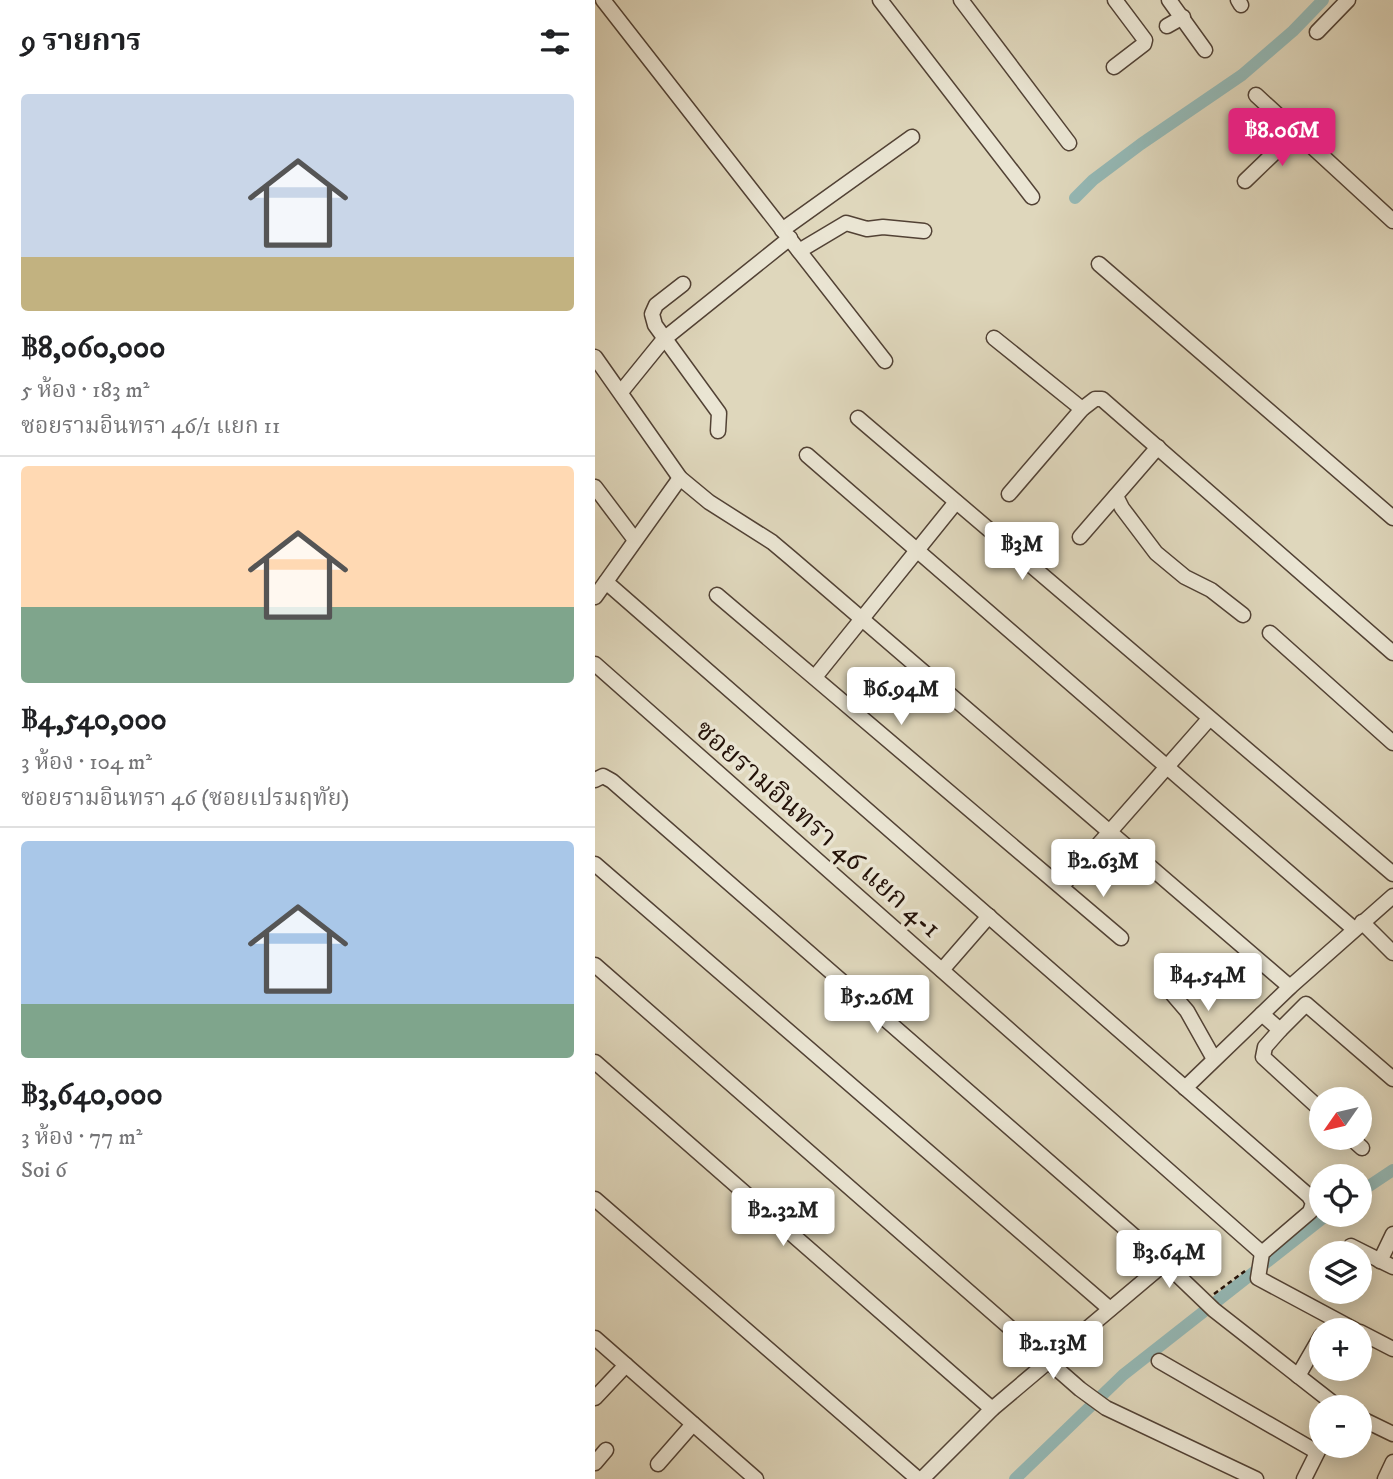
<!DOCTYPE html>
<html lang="th">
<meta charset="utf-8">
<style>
body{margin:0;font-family:"IM FELL DW Pica","Noto Serif Thai",serif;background:#f6f6f6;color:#202124;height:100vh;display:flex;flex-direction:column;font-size:26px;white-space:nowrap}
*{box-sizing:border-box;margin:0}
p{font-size:23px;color:#757577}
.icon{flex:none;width:38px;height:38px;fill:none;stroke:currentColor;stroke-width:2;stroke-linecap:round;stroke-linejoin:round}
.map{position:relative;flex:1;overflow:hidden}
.panel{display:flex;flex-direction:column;background:#fff;width:595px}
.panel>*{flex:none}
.needle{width:46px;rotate:236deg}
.buttons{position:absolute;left:714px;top:1087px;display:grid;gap:14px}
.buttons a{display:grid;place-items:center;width:63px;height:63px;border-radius:50%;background:#fff;box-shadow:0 4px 18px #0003;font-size:35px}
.price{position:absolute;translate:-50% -60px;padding:0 16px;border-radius:7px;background:#fff;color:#222;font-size:23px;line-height:46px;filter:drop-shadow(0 2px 4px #0008)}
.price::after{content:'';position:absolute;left:50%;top:42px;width:21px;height:16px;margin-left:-10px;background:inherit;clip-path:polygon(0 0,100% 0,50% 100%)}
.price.selected{background:#db2777;color:#fff}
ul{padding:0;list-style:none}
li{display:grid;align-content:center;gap:14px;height:371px;padding:0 21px}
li+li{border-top:2px solid #e0e0e0}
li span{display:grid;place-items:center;height:217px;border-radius:7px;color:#555}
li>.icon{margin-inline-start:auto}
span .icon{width:126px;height:126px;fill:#fffc;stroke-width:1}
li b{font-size:30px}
h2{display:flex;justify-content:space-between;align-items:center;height:84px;padding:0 21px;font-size:30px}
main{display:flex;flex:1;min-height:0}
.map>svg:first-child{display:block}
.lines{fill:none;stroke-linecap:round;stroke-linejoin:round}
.canal{stroke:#94b8b5;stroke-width:12}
.minor-casing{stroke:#524235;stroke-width:17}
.path{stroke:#231108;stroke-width:2.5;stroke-dasharray:5 3.5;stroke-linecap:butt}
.minor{stroke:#eae5d3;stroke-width:14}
.labels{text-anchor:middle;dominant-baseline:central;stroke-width:7;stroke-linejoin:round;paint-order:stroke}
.street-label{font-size:28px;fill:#231108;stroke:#eae5d3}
</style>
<main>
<section class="panel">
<h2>9 รายการ<svg class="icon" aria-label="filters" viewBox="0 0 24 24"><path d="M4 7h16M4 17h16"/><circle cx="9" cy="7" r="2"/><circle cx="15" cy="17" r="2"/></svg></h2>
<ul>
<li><span style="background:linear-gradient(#c9d6e8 75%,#c2b280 0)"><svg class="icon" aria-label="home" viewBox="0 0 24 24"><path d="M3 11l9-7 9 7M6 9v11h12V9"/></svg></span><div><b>฿8,060,000</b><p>5 ห้อง · 183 m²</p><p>ซอยรามอินทรา 46/1 แยก 11</p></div></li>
<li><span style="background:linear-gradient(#ffd9b3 65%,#7fa58c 0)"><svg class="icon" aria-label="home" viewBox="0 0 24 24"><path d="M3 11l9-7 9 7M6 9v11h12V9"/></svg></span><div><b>฿4,540,000</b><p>3 ห้อง · 104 m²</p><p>ซอยรามอินทรา 46 (ซอยเปรมฤทัย)</p></div></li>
<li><span style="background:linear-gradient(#a9c7e8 75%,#7fa58c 0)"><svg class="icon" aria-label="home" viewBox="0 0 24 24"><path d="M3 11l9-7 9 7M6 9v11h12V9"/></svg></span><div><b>฿3,640,000</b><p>3 ห้อง · 77 m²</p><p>Soi 6</p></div></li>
</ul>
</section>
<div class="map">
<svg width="798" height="1479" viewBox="0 0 798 1479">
<rect width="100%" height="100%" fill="#dfd7bc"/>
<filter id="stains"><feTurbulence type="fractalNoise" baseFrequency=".00286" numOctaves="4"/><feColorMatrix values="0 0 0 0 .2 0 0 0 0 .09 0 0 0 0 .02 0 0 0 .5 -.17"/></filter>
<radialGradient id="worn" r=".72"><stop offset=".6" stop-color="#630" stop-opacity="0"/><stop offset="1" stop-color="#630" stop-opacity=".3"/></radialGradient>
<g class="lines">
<!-- canal -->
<g class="canal">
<polyline points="480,198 498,180 546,144 647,75 698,31 728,0"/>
<polyline points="765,1192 798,1170"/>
<polyline points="420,1479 528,1375 733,1214"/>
</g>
<defs>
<g id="minor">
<polyline points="8,0 290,361"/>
<polyline points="285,0 437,197"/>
<polyline points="366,0 474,143"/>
<polyline points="574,0 610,50"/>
<polyline points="643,0 646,5"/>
<polyline points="572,26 588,17"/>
<polyline points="722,32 753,0"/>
<polyline points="519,67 549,44 550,40 520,0"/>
<polyline points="661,95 798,221"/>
<polyline points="650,181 701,132"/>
<polyline points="187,230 317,137"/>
<polyline points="204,251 251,223 272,229 288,227 329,231"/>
<polyline points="504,264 798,518"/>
<polyline points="88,284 61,305 57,314 60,325 124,413 123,431"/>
<polyline points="399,338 487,409"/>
<polyline points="0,357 85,478 114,502 177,542 196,558 695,987"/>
<polyline points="26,392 69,339 195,238"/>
<polyline points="263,418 798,874"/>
<polyline points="212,455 759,929"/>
<polyline points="0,487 40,540"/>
<polyline points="414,494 487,409 500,399 507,399 798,653"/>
<polyline points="521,496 527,508 561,553 590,577 616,590 648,615"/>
<polyline points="485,537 563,447"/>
<polyline points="11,582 714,1196 718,1203 715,1212 667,1253 663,1278 760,1330"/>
<polyline points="122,595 526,938"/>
<polyline points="0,597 85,478"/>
<polyline points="675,633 798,743"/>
<polyline points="0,664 667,1253"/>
<polyline points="220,677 361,502"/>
<polyline points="0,780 8,776 17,781 570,1263 619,1310 743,1407"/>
<polyline points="0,864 515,1309"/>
<polyline points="467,886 614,719"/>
<polyline points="767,922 798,953"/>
<polyline points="0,965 485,1389 511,1408 661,1479"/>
<polyline points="347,970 394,916"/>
<polyline points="574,990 592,1011 619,1059"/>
<polyline points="667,1014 685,1030 670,1047 668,1057 726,1110"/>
<polyline points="685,1030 711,1004 798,1079"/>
<polyline points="0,1062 397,1409"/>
<polyline points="590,1088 695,987 798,896"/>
<polyline points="756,1138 767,1148"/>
<polyline points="0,1199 323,1479"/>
<polyline points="756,1246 798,1267"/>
<polyline points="785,1261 798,1234"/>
<polyline points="765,1332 798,1349"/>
<polyline points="0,1338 161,1479"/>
<polyline points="564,1361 722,1452"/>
<polyline points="703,1376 726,1336"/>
<polyline points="0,1398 31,1365"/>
<polyline points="765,1418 798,1434"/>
<polyline points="0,1463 11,1450"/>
<polyline points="63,1464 98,1424"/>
<polyline points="327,1479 397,1409 570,1263"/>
<polyline points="709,1479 726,1445"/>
<polyline points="790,1479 798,1462"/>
</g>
</defs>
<!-- minor casing -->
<use href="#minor" class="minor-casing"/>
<!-- path -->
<polyline class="path" points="619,1294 650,1271"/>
<!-- minor -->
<use href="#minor" class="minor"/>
</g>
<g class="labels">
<!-- street labels -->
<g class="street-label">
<text transform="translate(223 829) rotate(41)">ซอยรามอินทรา 46 แยก 4-1</text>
</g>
</g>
<rect width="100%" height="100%" filter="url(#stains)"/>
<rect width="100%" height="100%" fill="url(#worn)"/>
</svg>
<div class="buttons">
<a><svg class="needle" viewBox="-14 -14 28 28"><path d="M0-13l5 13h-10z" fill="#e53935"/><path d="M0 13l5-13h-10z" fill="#757577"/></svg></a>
<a><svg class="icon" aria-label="locate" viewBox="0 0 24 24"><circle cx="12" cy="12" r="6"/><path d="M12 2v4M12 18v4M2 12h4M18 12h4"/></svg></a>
<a><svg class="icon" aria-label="layers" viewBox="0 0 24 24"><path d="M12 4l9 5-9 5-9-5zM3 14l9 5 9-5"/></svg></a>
<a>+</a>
<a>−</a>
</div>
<b class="price selected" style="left:687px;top:168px">฿8.06M</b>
<b class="price" style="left:427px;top:582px">฿3M</b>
<b class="price" style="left:306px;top:727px">฿6.94M</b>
<b class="price" style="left:508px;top:899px">฿2.63M</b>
<b class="price" style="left:613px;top:1013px">฿4.54M</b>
<b class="price" style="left:282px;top:1035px">฿5.26M</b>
<b class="price" style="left:188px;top:1248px">฿2.32M</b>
<b class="price" style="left:574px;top:1290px">฿3.64M</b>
<b class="price" style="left:458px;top:1381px">฿2.13M</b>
</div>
</main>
